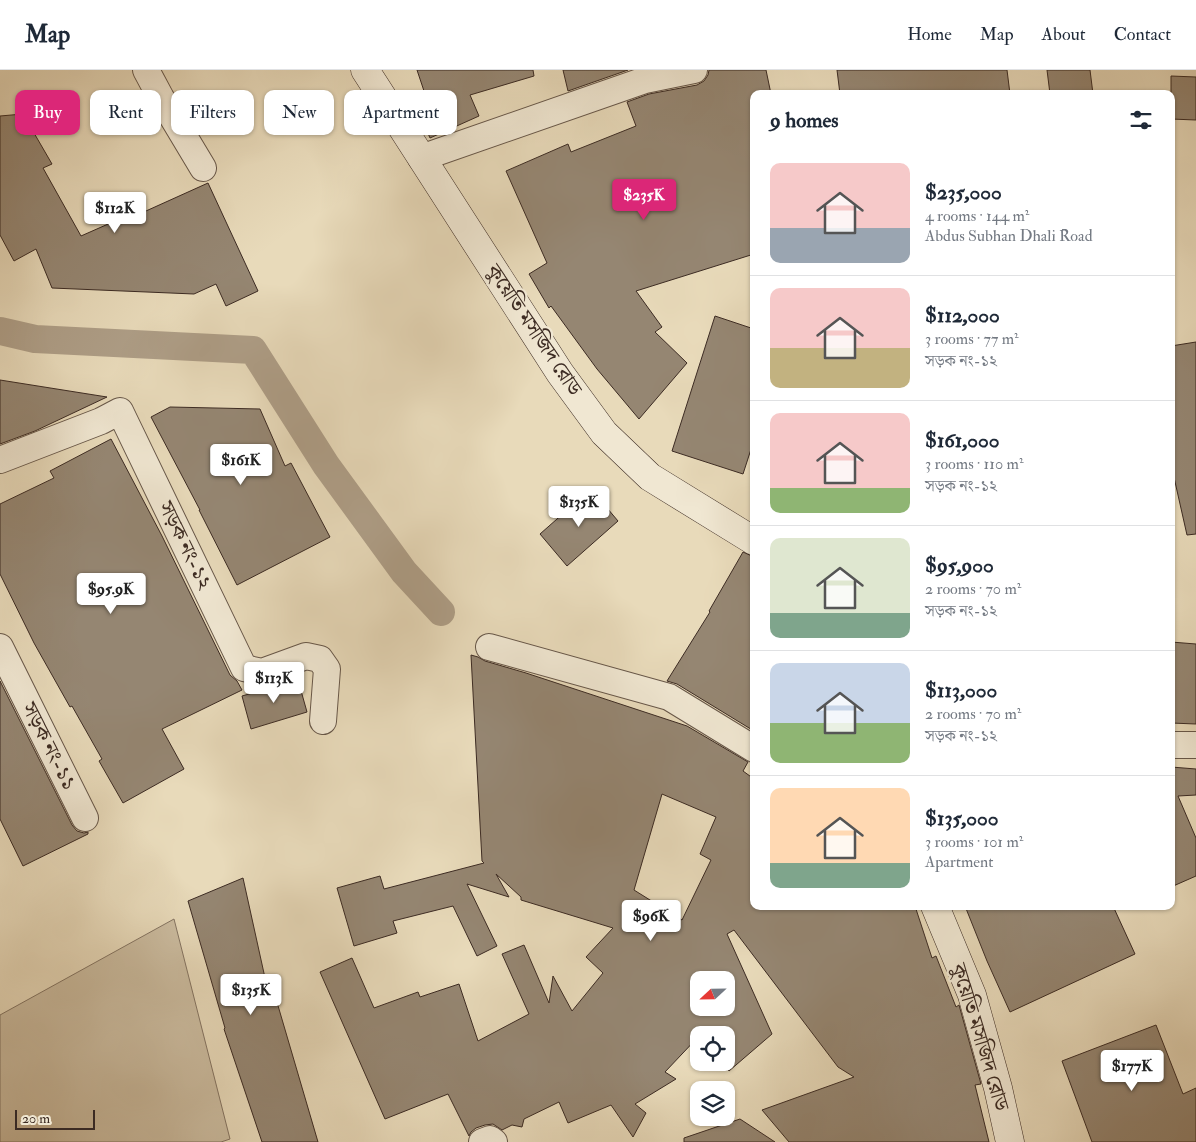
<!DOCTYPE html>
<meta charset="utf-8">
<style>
body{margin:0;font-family:"IM FELL Double Pica","Noto Serif Bengali",serif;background:#f2f2f3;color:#1f2937;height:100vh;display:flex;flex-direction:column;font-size:19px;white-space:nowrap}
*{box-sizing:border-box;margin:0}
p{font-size:16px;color:#747a83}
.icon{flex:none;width:28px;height:28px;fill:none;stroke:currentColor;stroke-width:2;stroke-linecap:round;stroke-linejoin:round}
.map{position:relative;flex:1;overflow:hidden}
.drawer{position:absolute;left:750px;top:20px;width:425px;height:820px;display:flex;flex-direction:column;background:#fff;border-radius:10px;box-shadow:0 1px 4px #0004}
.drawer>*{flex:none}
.hud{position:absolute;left:15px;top:20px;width:475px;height:45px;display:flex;gap:10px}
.needle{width:32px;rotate:248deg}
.controls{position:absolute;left:690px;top:901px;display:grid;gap:10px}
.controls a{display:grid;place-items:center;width:45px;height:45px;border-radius:10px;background:#fff;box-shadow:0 1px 4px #0004;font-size:25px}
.scale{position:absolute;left:15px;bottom:12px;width:80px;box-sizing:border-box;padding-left:5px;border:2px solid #3c2b23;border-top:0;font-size:14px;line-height:18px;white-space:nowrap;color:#3c2b23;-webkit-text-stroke:4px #f0e7d2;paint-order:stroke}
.price{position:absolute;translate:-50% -42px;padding:0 11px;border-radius:5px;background:#fff;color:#222;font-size:16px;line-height:32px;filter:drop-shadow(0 1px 2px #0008)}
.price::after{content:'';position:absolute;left:50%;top:30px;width:15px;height:11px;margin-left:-8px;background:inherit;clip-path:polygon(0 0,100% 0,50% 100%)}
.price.on{background:#db2777;color:#fff}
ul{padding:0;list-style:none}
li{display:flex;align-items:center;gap:15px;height:125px;padding:0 20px}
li+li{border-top:1px solid #e0e1e3}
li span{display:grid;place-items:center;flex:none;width:140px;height:100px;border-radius:10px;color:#555}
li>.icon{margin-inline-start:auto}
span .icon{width:60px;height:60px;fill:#fffc;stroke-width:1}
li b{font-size:21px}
h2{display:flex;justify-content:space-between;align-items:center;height:60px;padding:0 20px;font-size:21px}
.tag{padding:0 18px;border-radius:10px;background:#fff;box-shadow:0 1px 4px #0004;font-size:18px;line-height:45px}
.tag.on{background:#db2777;color:#fff}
header{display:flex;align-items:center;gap:30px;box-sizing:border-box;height:70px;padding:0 25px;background:#fff;border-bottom:1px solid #e0e1e3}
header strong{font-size:24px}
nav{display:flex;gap:28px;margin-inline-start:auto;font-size:18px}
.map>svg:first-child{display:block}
.green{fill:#cbbca0;stroke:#847462}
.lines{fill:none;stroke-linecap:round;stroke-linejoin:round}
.canal{stroke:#ae9e87;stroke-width:28}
.building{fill:#958672;stroke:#3c2b23;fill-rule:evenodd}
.street-casing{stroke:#675749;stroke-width:28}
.secondary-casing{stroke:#3c2b23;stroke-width:29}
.street{stroke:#f0e7d2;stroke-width:26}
.secondary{stroke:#f0e7d2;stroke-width:28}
.labels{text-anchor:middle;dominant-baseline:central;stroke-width:4.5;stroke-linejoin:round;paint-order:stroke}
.street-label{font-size:21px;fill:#3c2b23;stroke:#f0e7d2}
</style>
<header>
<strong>Map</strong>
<nav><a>Home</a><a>Map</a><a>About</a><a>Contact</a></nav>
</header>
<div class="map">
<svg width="1196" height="1072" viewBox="0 0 1196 1072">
<rect width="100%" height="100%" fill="#e8daba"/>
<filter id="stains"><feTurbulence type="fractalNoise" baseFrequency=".004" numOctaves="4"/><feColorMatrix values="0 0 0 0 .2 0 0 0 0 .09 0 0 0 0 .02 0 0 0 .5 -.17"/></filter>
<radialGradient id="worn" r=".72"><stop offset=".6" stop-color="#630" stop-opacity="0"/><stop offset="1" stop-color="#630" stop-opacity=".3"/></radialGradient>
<!-- green -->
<polygon class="green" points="174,849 230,1069 221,1072 0,1072 0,945"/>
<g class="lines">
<!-- canal -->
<polyline class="canal" points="0,261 35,269 253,280 326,395 404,502 441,542"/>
</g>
<!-- building -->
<g class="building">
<polygon points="417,0 533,0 534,6 470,25 479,46 430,68 412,26 424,21"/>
<polygon points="563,0 628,0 568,21"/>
<polygon points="709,0 766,0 771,24 754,24 754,184 636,221 662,257 655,262 687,293 639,349 597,299 551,236 549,238 529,204 547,193 506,101 568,74 571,82 636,56 627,32 649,24 697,15 704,11 708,5"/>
<polygon points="837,0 1007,0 1010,24 840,24"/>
<polygon points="1047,0 1090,0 1093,24 1050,24"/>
<polygon points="1171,6 1196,7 1196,50 1171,49"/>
<polygon points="23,44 52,94 43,98 81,166 124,147 126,150 208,113 258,221 226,236 216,214 194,224 52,218 36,179 14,191 0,165 0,46"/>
<polygon points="715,246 754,259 754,370 743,404 672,381"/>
<polygon points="1196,272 1196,464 1187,465 1171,394 1171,276"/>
<polygon points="0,310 107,327 35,361 0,374"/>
<polygon points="170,337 260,339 285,396 291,393 330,467 237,515 199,440 200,440 151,347"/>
<polygon points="111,369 162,466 230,605 237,611 242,620 162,659 184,699 123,733 99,691 102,689 72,636 70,637 34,573 0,504 0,434 54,408 50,401"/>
<polygon points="591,419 618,451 567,496 540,464"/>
<polygon points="743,482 754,487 754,661 677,614 667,611 710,542 709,541"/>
<polygon points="1171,572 1196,574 1196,654 1171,653"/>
<path d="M 471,585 L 478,587 L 485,591 L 526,603 L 687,656 L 748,692 L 743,701 L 754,709 L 754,836 L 915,836 L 932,888 L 936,886 L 956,937 L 959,935 L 981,1014 L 975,1015 L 989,1072 L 789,1072 L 762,1040 L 854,1007 L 838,997 L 734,860 L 727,864 L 772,964 L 729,1001 L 721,992 L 726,992 L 726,965 L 699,965 L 699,966 L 665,1002 L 676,1009 L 635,1034 L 646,1043 L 633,1067 L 611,1035 L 568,1053 L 559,1032 L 524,1049 L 522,1057 L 512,1055 L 502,1060 L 493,1054 L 485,1055 L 476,1058 L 471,1062 L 469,1066 L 448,1024 L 385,1049 L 320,902 L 352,888 L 374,938 L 418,922 L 420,927 L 459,914 L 478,971 L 529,944 L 502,884 L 524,875 L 549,933 L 553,906 L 572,941 L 603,903 L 586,887 L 613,858 L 521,830 L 521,827 L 496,804 L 509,827 L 467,814 L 497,876 L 477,886 L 453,836 L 393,851 L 397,863 L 354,876 L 337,818 L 380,806 L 384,819 L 484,793 L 482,791 ZM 662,724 L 716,747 L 700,784 L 711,790 L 682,850 L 634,820 ZM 699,910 L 726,910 L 726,938 L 699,938 Z"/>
<polygon points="298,610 307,642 251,659 242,626"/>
<polygon points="0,611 72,755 77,761 84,763 88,762 88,764 23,796 0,749"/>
<polygon points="1171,697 1196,699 1196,725 1178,726 1196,768 1196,806 1171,817"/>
<polygon points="243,808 269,926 274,922 318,1072 262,1072 224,959 225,958 188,831"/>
<polygon points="965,836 1113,836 1135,884 1010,942 987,891"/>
<polygon points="1156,955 1183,1024 1196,1018 1196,1072 1092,1072 1062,991"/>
<polygon points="740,1049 775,1072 684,1072 684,1068"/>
</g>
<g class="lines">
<defs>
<g id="street">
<polyline points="146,0 161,28 203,98"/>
<polyline points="421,88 645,10 694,0"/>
<polyline points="0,390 101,351 120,341 244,598 262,602 306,586 320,589 327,599 323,651"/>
<polyline points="0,577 85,748"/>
<polyline points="489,577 669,627 754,679"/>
<polyline points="1171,675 1196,675"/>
<polyline points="482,1072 490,1069 494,1072"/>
</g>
<g id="secondary">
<polyline points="365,0 560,303 604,363 650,407 754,471"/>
<polyline points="935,836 972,925 998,1018 1010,1072"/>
</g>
</defs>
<!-- street casing -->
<use href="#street" class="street-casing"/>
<!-- secondary casing -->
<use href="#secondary" class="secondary-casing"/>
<!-- street -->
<use href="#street" class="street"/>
<!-- secondary -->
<use href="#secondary" class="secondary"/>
</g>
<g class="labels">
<!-- street labels -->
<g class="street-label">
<text transform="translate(534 260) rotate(56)">কুয়েতি মসজিদ রোড</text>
<text transform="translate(185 475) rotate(64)">সড়ক নং-১২</text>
<text transform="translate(49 676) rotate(63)">সড়ক নং-১১</text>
<text transform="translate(980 967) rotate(73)">কুয়েতি মসজিদ রোড</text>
</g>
</g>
<rect width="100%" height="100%" filter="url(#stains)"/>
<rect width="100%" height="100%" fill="url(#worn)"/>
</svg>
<div class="controls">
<a><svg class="needle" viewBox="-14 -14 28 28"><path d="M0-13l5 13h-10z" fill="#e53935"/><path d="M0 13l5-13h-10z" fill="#747a83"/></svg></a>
<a><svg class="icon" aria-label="locate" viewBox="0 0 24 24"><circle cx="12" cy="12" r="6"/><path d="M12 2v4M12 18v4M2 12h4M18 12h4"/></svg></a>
<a><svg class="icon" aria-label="layers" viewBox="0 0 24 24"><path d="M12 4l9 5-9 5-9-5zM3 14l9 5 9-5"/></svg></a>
</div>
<div class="scale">20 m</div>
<b class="price on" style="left:644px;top:151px">$235K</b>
<b class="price" style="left:115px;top:164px">$112K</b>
<b class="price" style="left:241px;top:416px">$161K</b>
<b class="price" style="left:579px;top:458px">$135K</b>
<b class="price" style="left:111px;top:545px">$95.9K</b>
<b class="price" style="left:274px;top:634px">$113K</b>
<b class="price" style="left:651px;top:872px">$96K</b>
<b class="price" style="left:251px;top:946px">$135K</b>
<b class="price" style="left:1132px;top:1022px">$177K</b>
<div class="hud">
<a class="tag on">Buy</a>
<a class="tag">Rent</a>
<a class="tag">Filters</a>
<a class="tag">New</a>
<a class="tag">Apartment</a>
</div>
<section class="drawer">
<h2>9 homes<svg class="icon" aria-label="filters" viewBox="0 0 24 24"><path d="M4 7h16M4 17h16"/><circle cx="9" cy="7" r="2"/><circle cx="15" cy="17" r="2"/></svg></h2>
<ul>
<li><span style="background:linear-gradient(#f6c9c9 65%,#9aa5b1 0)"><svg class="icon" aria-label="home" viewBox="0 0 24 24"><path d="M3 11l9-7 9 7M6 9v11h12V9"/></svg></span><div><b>$235,000</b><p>4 rooms · 144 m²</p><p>Abdus Subhan Dhali Road</p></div></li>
<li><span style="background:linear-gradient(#f6c9c9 60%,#c2b280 0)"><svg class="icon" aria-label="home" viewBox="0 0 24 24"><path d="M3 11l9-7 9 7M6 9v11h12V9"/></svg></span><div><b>$112,000</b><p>3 rooms · 77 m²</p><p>সড়ক নং-১২</p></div></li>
<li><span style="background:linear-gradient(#f6c9c9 75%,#8fb573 0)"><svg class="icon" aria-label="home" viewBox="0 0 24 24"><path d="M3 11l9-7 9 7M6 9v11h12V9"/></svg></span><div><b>$161,000</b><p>3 rooms · 110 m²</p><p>সড়ক নং-১২</p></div></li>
<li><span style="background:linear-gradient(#dfe7d0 75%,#7fa58c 0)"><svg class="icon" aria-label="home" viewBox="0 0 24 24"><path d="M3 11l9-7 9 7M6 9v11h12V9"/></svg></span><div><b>$95,900</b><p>2 rooms · 70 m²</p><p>সড়ক নং-১২</p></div></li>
<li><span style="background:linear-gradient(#c9d6e8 60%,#8fb573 0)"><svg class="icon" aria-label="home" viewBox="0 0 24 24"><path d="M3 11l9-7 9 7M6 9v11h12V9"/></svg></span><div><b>$113,000</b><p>2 rooms · 70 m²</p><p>সড়ক নং-১২</p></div></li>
<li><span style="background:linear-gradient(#ffd9b3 75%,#7fa58c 0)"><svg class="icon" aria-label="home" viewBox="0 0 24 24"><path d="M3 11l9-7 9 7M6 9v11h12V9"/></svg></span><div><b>$135,000</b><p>3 rooms · 101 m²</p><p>Apartment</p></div></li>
</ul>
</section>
</div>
